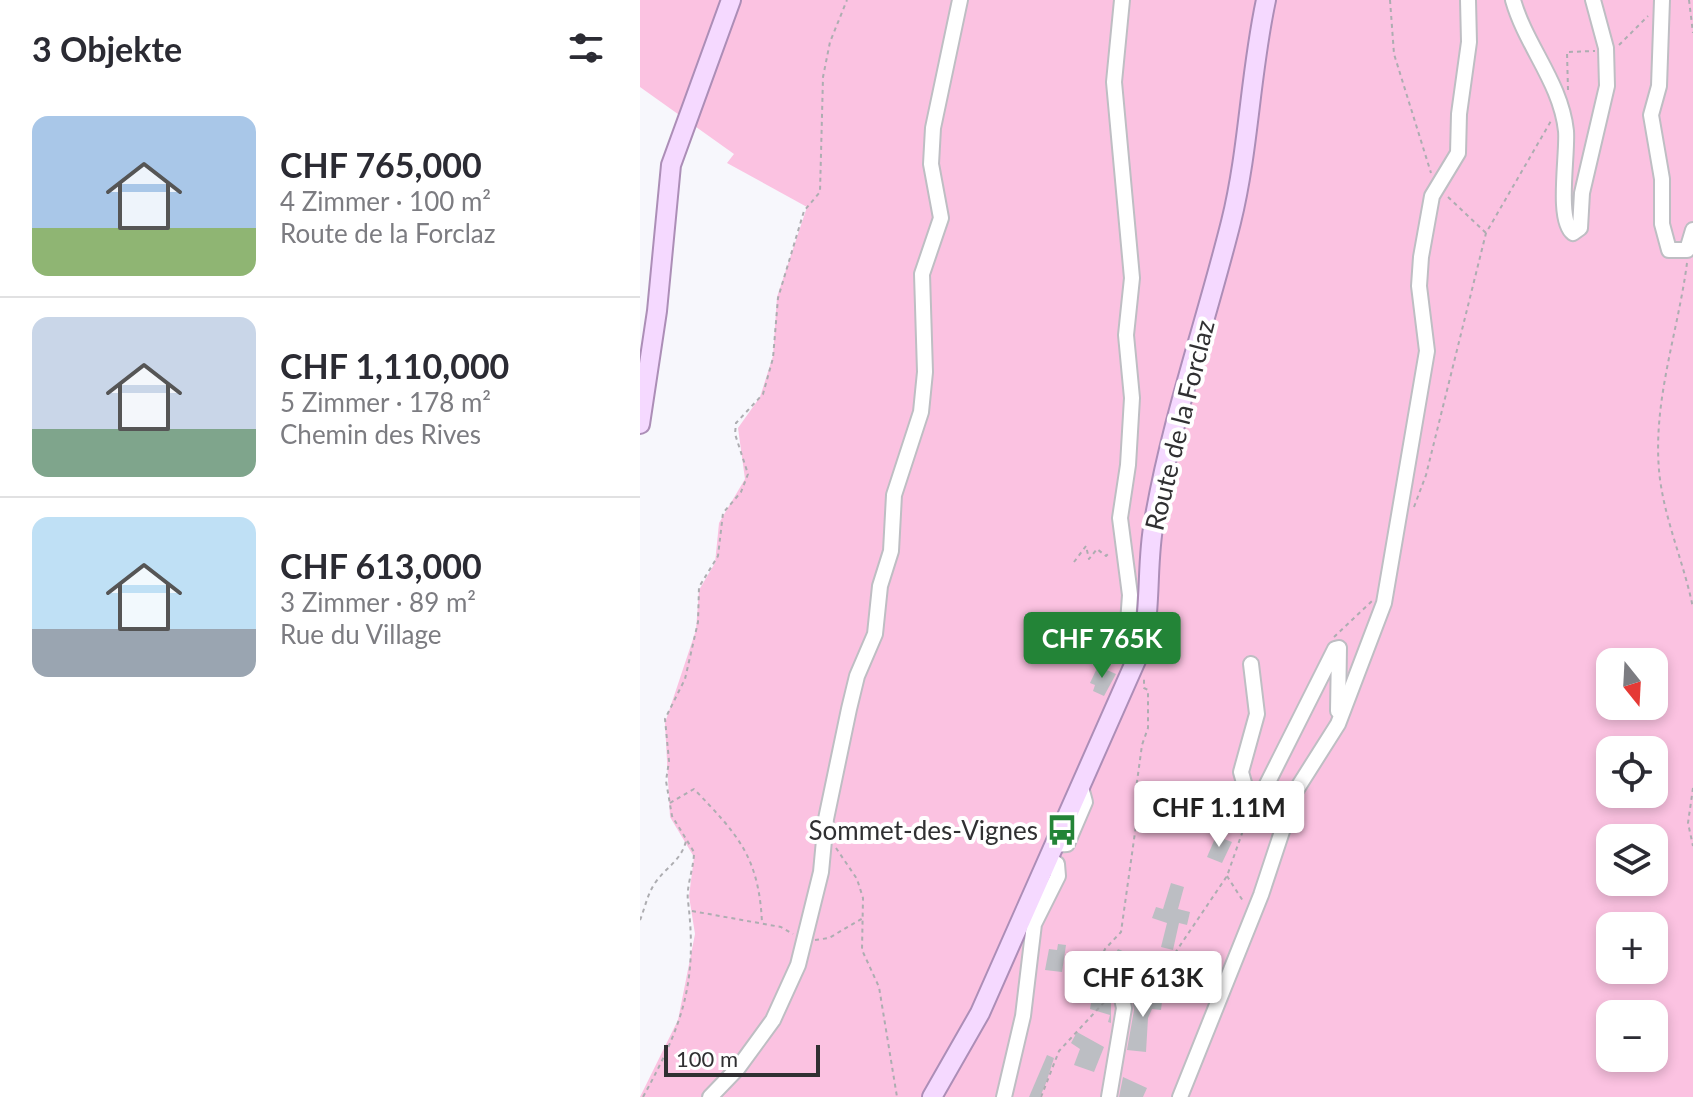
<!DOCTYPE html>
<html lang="de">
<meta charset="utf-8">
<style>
body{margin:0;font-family:Lato,sans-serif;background:#f2f2f3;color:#2b2b33;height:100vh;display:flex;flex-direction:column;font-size:30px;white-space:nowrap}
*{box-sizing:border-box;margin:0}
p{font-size:26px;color:#7c7c81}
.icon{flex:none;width:44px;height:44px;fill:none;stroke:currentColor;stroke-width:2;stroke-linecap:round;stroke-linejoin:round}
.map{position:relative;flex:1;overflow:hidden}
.sheet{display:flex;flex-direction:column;background:#fff;width:640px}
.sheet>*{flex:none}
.needle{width:52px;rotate:162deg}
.fabs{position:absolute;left:956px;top:648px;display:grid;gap:16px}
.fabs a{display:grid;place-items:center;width:72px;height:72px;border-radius:16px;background:#fff;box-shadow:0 4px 12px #0003;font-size:40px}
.scale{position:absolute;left:24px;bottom:20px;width:156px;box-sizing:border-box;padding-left:8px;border:4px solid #303032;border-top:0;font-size:22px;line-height:28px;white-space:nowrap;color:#303032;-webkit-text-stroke:6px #fff;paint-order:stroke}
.price{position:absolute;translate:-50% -68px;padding:0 18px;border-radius:8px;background:#fff;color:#222;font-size:26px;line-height:52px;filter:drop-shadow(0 2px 4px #0008)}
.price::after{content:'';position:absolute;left:50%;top:48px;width:24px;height:18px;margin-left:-12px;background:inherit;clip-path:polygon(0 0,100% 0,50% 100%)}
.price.on{background:#238437;color:#fff}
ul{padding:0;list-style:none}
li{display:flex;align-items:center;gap:24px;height:200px;padding:0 32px}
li+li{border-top:2px solid #e1e1e2}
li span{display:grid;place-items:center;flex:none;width:224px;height:160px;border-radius:16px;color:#555}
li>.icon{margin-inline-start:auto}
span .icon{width:96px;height:96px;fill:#fffc;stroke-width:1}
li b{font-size:34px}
h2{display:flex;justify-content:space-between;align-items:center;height:96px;padding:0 32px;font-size:34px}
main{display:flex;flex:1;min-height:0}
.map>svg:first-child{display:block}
.green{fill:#fbc2e1;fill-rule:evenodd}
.building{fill:#bcbec3}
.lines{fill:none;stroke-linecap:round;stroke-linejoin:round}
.minor-casing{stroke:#bebec3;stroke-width:18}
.major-casing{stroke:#ac8eb7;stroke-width:22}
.path{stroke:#adadb1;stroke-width:2;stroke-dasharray:4 4;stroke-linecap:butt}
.minor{stroke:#fff;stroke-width:14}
.major{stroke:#f5d9ff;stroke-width:18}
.labels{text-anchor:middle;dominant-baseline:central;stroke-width:8;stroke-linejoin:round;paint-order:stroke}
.street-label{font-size:26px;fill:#303032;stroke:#fff}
.poi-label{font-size:26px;fill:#303032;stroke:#fff;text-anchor:end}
</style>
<main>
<section class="sheet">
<h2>3 Objekte<svg class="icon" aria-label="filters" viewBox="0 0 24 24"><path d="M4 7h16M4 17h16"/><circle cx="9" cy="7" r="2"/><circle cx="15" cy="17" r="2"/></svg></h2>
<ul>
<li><span style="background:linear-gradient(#a9c7e8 70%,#8fb573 0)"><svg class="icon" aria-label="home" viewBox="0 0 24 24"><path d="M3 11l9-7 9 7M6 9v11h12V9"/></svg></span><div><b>CHF 765,000</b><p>4 Zimmer · 100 m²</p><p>Route de la Forclaz</p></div></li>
<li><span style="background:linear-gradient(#c9d6e8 70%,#7fa58c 0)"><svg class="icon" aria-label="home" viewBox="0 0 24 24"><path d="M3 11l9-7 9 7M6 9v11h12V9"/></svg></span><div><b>CHF 1,110,000</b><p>5 Zimmer · 178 m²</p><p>Chemin des Rives</p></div></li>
<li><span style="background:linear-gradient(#bfe0f5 70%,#9aa5b1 0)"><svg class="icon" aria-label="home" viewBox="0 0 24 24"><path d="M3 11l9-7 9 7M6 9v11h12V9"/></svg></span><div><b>CHF 613,000</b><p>3 Zimmer · 89 m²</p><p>Rue du Village</p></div></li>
</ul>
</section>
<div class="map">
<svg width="1053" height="1097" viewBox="0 0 1053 1097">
<rect width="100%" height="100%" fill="#f7f7fc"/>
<!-- green -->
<path class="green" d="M 0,0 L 1053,0 L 1053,1097 L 0,1097 L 38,1020 L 55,934 L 49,896 L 54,857 L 30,817 L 25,723 L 56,630 L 59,590 L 75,563 L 79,523 L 105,479 L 98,428 L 120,397 L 133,356 L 137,297 L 167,207 L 87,163 L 94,154 L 0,87 ZM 970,662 L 1014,662 L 1014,706 L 970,706 ZM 970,750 L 1014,750 L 1014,794 L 970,794 ZM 970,838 L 1014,838 L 1014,882 L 970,882 ZM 970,926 L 1014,926 L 1014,970 L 970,970 ZM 970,1014 L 1014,1014 L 1014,1058 L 970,1058 Z"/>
<!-- building -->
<g class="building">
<polygon points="458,666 476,674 464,696 453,691 455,685 450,683"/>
<polygon points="576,836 592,842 582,863 567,857"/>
<polygon points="531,883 544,887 538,909 550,912 547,925 539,923 533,950 521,947 527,923 512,918 516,907 523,909"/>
<polygon points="418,944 426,945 422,972 405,970 409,949 417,950"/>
<polygon points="478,949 487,953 484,960 488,962 472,977 464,973"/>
<polygon points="454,985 467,988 466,994 471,995 471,1023 468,1022 470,1015 450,1009"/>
<polygon points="508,990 523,993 521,1010 512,1009 508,1018 506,1052 487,1050 494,1010 491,994 505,998"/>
<polygon points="437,1032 464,1047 454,1072 434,1065 440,1049 431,1043"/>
<polygon points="407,1055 414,1058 406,1083 400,1097 389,1097"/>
<polygon points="483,1077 507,1088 503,1097 479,1097"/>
</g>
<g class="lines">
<defs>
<g id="minor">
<polyline points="482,0 474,82 492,278 486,335 492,398 488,465 480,518 490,595 488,623 494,630 505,632"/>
<path d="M 873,0 C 886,46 921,83 926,131 C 928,154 916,220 933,233 L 940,228 L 942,193 L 967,86 L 966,48 L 953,0"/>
<polyline points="1022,0 1019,86 1011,115 1022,179 1022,224 1029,250 1047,250 1053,230"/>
<polyline points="611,664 617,714 601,772 611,808 616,806 695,649 699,648 698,711"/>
<polyline points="415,845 427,844 445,802 441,787"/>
<polyline points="70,1097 98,1068 133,1020 158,965 181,872 186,819 209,709 217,676 235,634 240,586 251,551 254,495 281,412 285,372 282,274 301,218 291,164 293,128 320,0"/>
<polyline points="364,1097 383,1016 394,924 418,876 417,864 409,859"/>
<polyline points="469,1097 484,1008 479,984 497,967 524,960"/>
<polyline points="540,1097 621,895 655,792 698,724 744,603 787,351 779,286 781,257 792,196 818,153 819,114 829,42 828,0"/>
</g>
<g id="major">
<polyline points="0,424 17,311 31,165 91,0"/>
<path d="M 292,1097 L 340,1013 L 501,649 C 512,607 506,564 514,522 C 531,421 566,322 591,222 C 609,149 610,74 626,0"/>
</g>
</defs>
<!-- minor casing -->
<use href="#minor" class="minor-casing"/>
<!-- major casing -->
<use href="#major" class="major-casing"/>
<!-- path -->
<g class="path">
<polyline points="750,0 754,54 791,173"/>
<polyline points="1049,0 1053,33"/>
<polyline points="979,45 1008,16"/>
<polyline points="928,90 927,52 955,51"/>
<polyline points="808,197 846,233"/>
<path d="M 1047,263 C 1038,332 1013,400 1019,470 C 1023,517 1044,562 1053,608"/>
<polyline points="774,507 786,475 846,233 911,121"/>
<polyline points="434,562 446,546 449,559 457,549 466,556 470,552"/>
<polyline points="694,637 732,601"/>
<polyline points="1053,788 1048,823 1053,846"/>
<path d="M 30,803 L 54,789 C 97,834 119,856 122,923"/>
<polyline points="196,848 217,879 223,898 222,950 239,987 257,1097"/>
<polyline points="587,876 603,901"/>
<polyline points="52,911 141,927 153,934"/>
<path d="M 0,920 C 5,908 7,895 15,883 C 26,867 41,861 46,841"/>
<polyline points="175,940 189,938 223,918"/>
<polyline points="535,953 587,876 607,819"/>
<polyline points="466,980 453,976 465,949 481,932 498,811 496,789 502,745 508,728 508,690 504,688 504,678"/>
<path d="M 3,1097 C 42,1026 58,983 48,901 C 46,886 54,868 54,852 L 32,816 L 26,781 L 29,761 L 25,719 L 45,679 L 58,622 L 59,587 L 78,556 L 83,513 L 101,492 L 108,474 L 95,434 L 96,423 L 123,394 L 133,358 L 138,298 L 164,211 L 180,192 L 183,77 L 190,42 L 207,0"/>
<polyline points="401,1097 419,1051 469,997"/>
</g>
<!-- minor -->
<use href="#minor" class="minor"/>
<!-- major -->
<use href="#major" class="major"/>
</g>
<!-- icons -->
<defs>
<symbol id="bus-bare" viewBox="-9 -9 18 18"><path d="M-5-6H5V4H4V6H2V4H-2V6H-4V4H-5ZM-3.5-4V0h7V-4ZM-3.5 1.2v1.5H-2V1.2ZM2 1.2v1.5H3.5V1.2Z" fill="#238437" stroke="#fff" stroke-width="2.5" paint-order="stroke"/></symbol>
</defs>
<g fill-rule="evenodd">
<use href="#bus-bare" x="400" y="808" width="44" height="44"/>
</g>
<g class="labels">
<!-- street labels -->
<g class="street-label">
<text transform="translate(539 425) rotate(-76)">Route de la Forclaz</text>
</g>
<!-- poi labels -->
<g class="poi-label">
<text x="398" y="830">Sommet-des-Vignes</text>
</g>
</g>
</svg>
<div class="fabs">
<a><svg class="needle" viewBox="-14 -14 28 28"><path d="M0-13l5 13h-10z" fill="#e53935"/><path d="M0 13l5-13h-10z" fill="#7c7c81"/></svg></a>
<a><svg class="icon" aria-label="locate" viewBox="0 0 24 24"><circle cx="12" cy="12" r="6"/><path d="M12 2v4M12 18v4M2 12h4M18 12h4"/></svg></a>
<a><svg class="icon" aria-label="layers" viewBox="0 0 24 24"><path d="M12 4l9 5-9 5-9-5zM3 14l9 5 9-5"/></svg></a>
<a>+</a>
<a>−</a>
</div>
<div class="scale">100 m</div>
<b class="price on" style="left:462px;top:680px">CHF 765K</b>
<b class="price" style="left:579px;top:849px">CHF 1.11M</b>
<b class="price" style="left:503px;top:1019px">CHF 613K</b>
</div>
</main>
